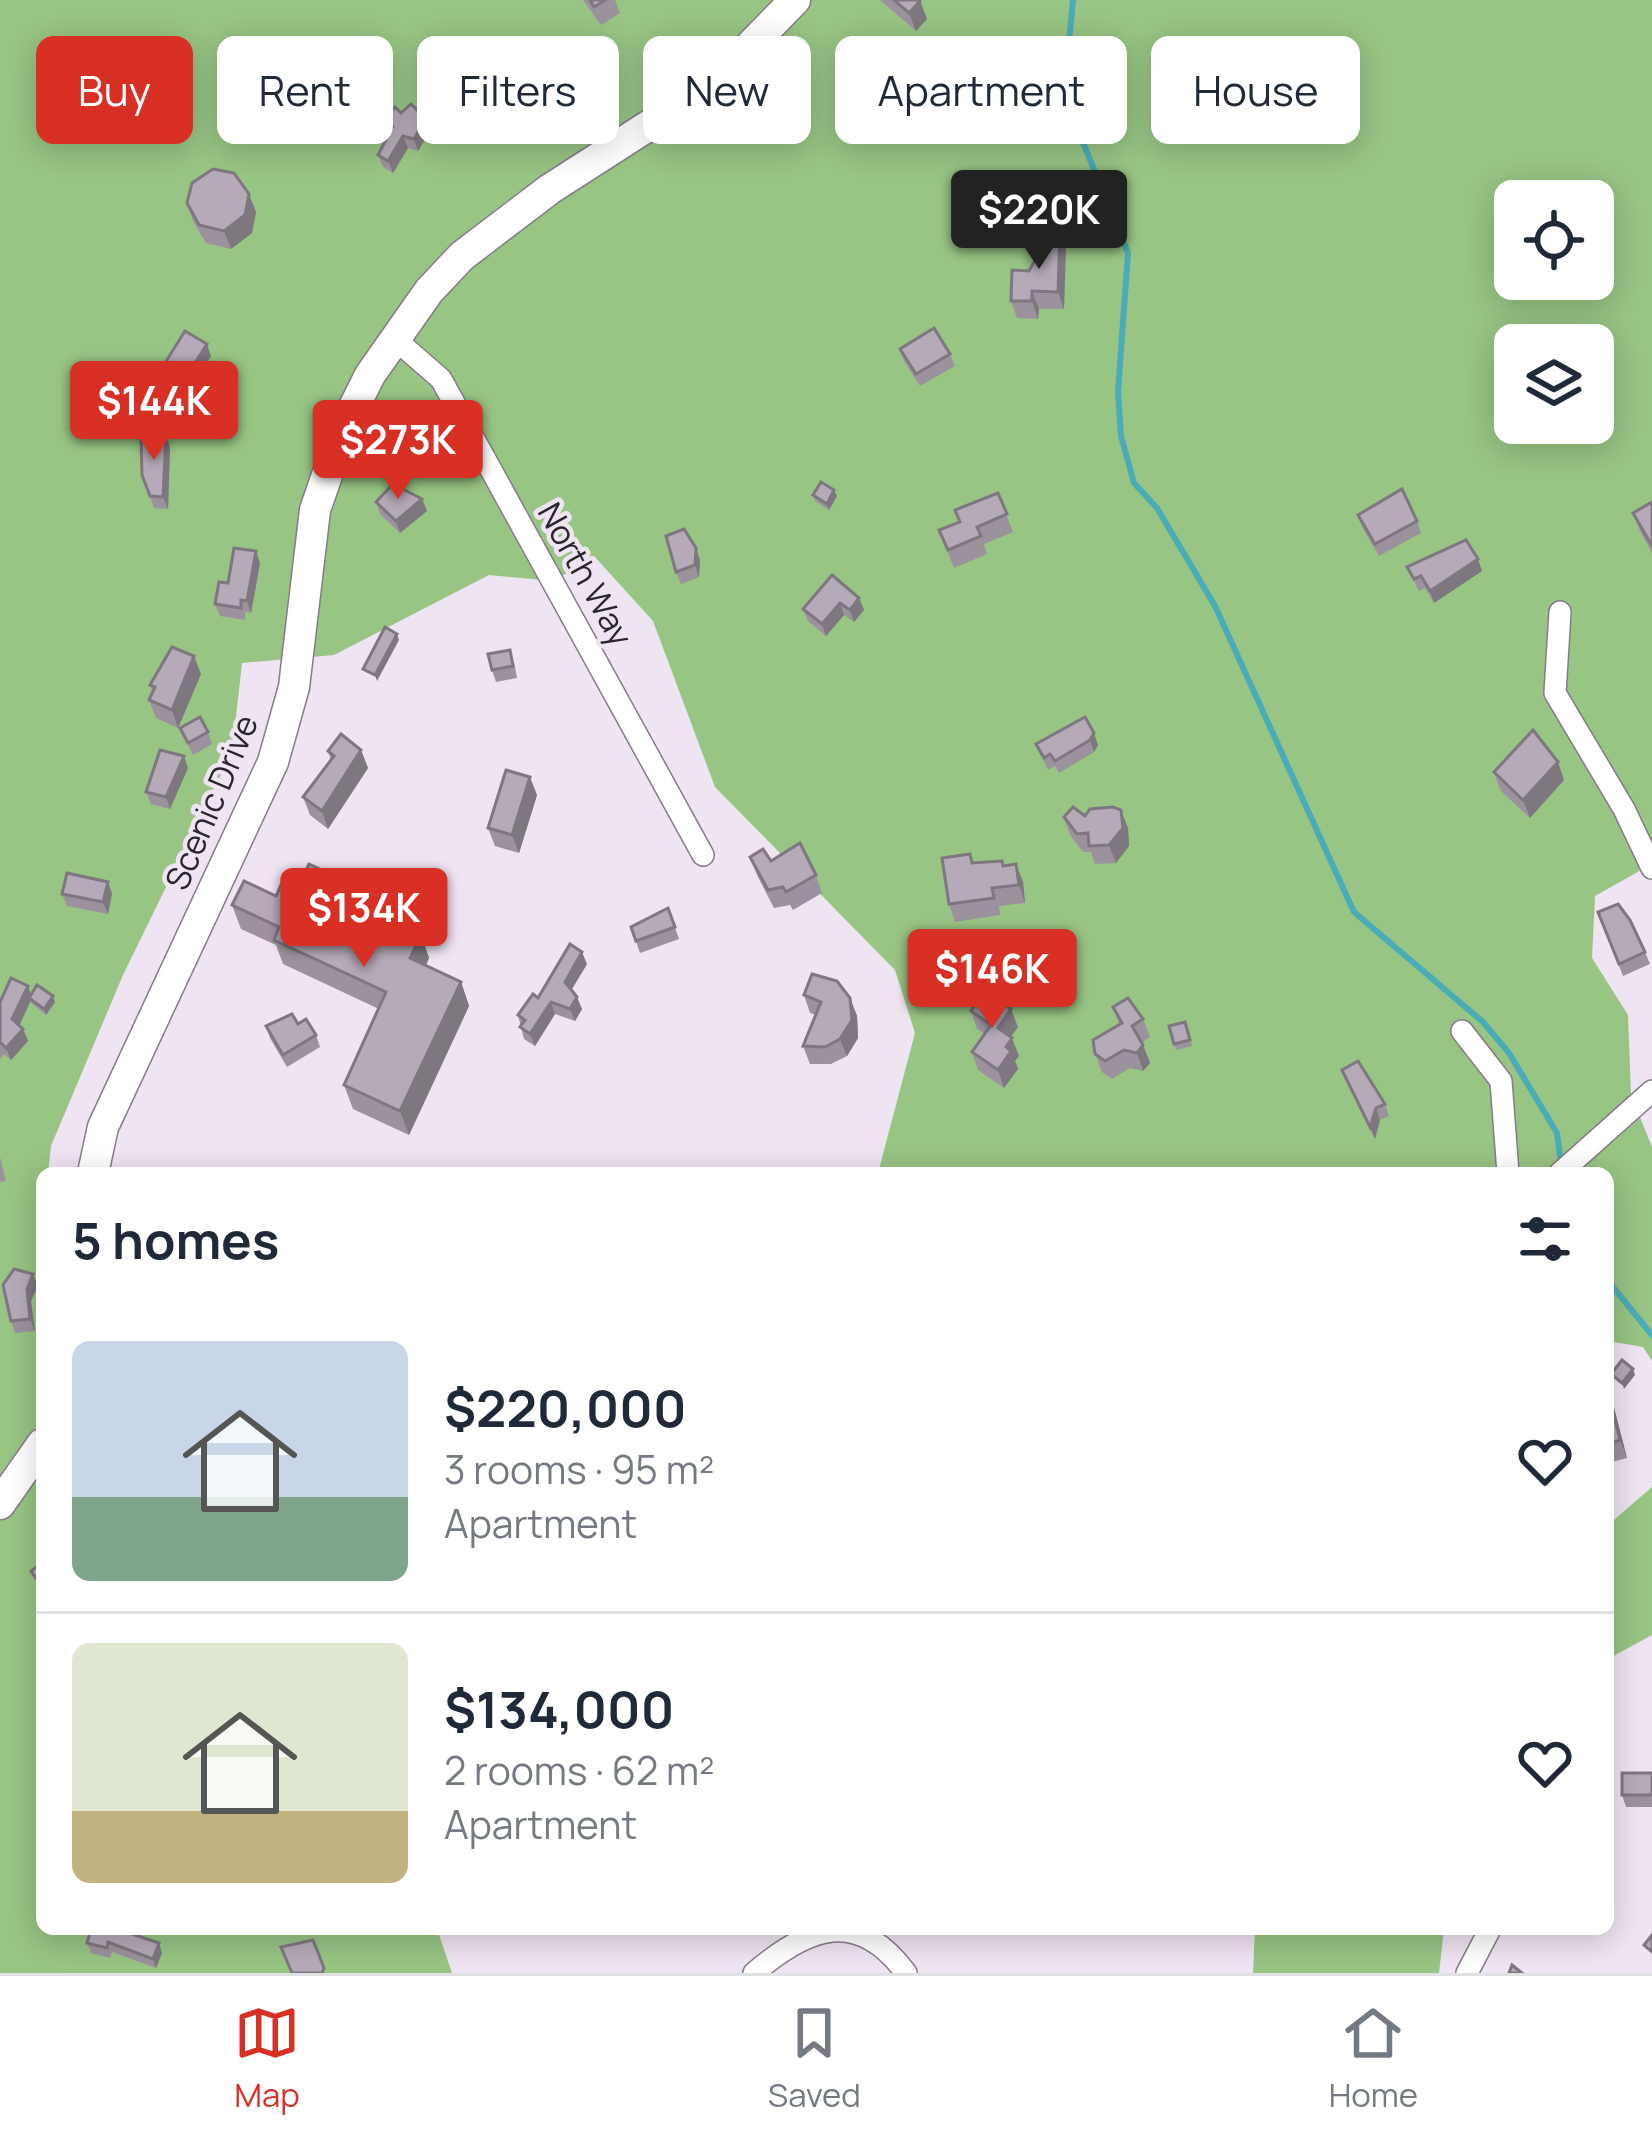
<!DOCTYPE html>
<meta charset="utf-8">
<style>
body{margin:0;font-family:Manrope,sans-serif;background:#f6f6f7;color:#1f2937;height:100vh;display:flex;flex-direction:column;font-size:45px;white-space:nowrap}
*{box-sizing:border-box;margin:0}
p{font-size:39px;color:#747a83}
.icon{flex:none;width:66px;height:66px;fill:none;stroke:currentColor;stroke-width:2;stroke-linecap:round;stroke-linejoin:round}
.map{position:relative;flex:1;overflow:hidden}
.details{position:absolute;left:36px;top:1167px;width:1578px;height:768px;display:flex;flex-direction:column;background:#fff;border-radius:18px;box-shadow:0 6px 30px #0003}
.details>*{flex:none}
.hud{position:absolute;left:36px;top:36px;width:1581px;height:108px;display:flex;gap:24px}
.buttons{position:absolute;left:1494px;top:180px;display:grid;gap:24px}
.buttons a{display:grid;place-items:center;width:120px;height:120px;border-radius:18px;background:#fff;box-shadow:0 6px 30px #0003;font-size:60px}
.price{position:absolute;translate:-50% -102px;padding:0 27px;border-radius:12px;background:#d93025;color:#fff;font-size:39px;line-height:78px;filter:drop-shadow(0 3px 6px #0008)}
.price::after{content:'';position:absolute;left:50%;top:72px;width:36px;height:27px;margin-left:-18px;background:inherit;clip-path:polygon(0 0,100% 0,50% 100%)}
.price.active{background:#222;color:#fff}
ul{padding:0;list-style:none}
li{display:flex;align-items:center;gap:36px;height:300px;padding:0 36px}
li+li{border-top:3px solid #e0e1e3}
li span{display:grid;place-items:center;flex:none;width:336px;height:240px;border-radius:18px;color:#555}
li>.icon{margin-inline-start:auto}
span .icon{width:144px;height:144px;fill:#fffc;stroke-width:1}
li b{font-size:51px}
h2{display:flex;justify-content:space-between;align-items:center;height:144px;padding:0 36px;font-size:51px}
.pill{padding:0 42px;border-radius:18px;background:#fff;box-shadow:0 6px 30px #0003;font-size:42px;line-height:108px}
.pill.active{background:#d93025;color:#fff}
.dock{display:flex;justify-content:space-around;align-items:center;height:168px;border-top:3px solid #e0e1e3;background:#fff;font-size:33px;color:#747a83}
.dock a{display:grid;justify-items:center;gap:6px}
.dock .active{color:#d93025}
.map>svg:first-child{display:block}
.green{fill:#98c484;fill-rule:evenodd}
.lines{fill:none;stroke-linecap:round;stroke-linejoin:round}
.stream{stroke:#4aacb7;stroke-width:6}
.street-casing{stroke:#867c88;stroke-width:24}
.secondary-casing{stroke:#867c88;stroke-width:33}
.street{stroke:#fff;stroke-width:21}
.secondary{stroke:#fff;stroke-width:30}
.wall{fill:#9c929d}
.shaded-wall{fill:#7f7780}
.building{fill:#b5aab7;stroke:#7f7780;stroke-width:3}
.labels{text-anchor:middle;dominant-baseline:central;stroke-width:9;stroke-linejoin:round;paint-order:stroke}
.street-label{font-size:33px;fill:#29252a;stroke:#efe4f1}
</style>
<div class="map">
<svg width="1652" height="1973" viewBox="0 0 1652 1973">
<rect width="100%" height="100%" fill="#efe4f1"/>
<!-- green -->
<g class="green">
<path d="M 0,0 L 1652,0 L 1652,864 L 1595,896 L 1592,958 L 1628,1015 L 1631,1095 L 1652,1147 L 1652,1361 L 1643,1347 L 1608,1341 L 1608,1173 L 878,1173 L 915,1033 L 895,970 L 715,787 L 653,621 L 594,556 L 554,581 L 489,575 L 334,655 L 242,663 L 232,752 L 123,975 L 51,1146 L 48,1173 L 42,1173 L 42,1929 L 437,1929 L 452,1973 L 0,1973 ZM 1515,201 L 1593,201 L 1593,279 L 1515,279 ZM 1515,345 L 1593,345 L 1593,423 L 1515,423 Z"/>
<polygon points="1652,1487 1652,1635 1608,1659 1608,1525"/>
<polygon points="1255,1929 1444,1929 1439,1973 1253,1973"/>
</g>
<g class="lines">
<!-- stream -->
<g class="stream">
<polyline points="1073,0 1064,96 1128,253 1118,392 1121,436 1134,483 1157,508 1215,606 1354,912 1483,1022 1509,1053 1557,1133 1561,1163"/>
<polyline points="1608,1281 1652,1335"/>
</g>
<defs>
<g id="street">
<polyline points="395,339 441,379 703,855"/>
<polyline points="1560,612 1555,693 1624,809 1652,868"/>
<polyline points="1462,1031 1501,1081 1508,1173"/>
<polyline points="1560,1173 1652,1091"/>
<path d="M 754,1973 C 809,1926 858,1908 906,1973"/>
<polyline points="1467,1973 1490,1929"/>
</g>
<g id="secondary">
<polyline points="93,1173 103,1127 273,762 294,687 315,510 343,429 370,375 429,291 462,256 550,189 712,85 795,0"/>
<polyline points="0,1504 42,1444"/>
</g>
</defs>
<!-- street casing -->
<use href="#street" class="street-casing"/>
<!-- secondary casing -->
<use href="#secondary" class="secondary-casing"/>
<!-- street -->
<use href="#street" class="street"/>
<!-- secondary -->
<use href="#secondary" class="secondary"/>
</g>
<!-- wall -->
<g class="wall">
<polygon points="583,0 615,0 620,13 601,25"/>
<polygon points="880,0 920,0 927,19 916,31"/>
<polygon points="401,113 430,131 418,151 408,148 393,173 383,167 378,155 391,132 384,118"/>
<polygon points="187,203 256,212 252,233 231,249 206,243 193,221"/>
<polygon points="1060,229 1066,246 1064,309 1039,309 1038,319 1017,318 1011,301 1029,271 1046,255"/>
<polygon points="900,349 950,354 955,366 920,386 904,361"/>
<polygon points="211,356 191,389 169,376 165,363"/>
<polygon points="166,436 170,448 168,509 154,508 142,475"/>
<polygon points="998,493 1013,532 984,544 987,554 954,568 939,530 960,522"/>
<polygon points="813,495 837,496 829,510 815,501"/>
<polygon points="422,499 427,511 400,533 380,514 376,502"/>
<polygon points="1652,502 1652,553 1640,531 1633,513"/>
<polygon points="1358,515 1417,521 1421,533 1379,556 1362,527"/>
<polygon points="700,560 699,577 681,584 676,572"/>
<polygon points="260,563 251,613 245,612 245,620 220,616 215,604 228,583"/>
<polygon points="1407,567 1482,571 1434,603 1425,588 1419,591"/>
<polygon points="859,598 864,610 854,622 844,615 826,636 808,621 803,609"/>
<polygon points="514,662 517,678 496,682 492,670"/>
<polygon points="201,674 178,728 156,718 149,700 153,692 150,685"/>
<polygon points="1085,717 1098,745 1094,752 1059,773 1055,766 1048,770 1036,744"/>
<polygon points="180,728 208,732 212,744 193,755"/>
<polygon points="361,750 368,768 328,829 310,815 303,797 331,760 328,751"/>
<polygon points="188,768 170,809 151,804 146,792"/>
<polygon points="1494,772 1564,780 1530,818 1500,790"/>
<polygon points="537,795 519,853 495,846 488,828"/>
<polygon points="1085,816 1128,828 1129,846 1116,863 1095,864 1091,852 1083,852 1070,835 1064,817"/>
<polygon points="750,857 816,875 822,893 793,910 790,905 774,908 757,875"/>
<polygon points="974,863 1004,866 1016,864 1023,882 1025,903 999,906 1000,915 955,922 949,904"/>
<polygon points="302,879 418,914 427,938 424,944 429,958 426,966 461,982 469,1006 409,1135 353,1109 344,1085 379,1009 283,964 276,945 241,929 232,905 276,896"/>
<polygon points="108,882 112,894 108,914 67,906 62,894"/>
<polygon points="668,908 679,939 640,953 631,927"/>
<polygon points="1598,912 1645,952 1650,964 1623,976"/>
<polygon points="587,964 571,990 582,1009 575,1021 555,1014 535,1046 524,1039 518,1015 538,998"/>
<polygon points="28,986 31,995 53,996 55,1002 46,1015 30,1002 19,1025 23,1029 28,1041 11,1060 4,1054 0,1059 0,1002"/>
<polygon points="804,995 850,998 857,1016 858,1038 847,1056 831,1064 810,1064 803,1046 816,1015 810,1013"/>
<polygon points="1113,1007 1143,1019 1150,1037 1142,1042 1150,1063 1143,1071 1130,1068 1112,1079 1102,1072 1095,1054 1119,1024"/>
<polygon points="971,1011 1018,1027 1011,1037 1019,1056 1015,1061 1018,1069 1004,1088 978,1070 972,1052 985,1034 977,1029"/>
<polygon points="1185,1022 1192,1046 1176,1050 1169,1026"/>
<polygon points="298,1024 316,1035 320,1047 287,1067 270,1038 266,1026"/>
<polygon points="1342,1070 1385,1104 1389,1116 1380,1120 1375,1139"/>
<polygon points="0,1157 6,1181 0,1182"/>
<polygon points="38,1286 31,1301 35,1331 15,1333 11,1321"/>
<polygon points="1608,1390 1627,1458 1608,1463"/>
<polygon points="1652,1773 1652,1807 1626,1807 1622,1795"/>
<polygon points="91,1929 162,1953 156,1968 112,1952 110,1958 91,1953 87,1943"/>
</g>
<!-- shaded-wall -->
<g class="shaded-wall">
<polygon points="920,1 927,19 916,31 909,13"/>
<polygon points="426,119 430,131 418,151 414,139"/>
<polygon points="403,136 408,148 393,173 388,161"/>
<polygon points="249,194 256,212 252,233 231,249 224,231"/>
<polygon points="1060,229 1066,246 1064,309 1058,292"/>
<polygon points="1032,291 1039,309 1038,319 1032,301"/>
<polygon points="207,344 211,356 191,389 186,377"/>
<polygon points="166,436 170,448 168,509 163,497"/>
<polygon points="834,490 837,496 829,510 827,504"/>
<polygon points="422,499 427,511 400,533 396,521"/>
<polygon points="696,548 700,560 699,577 695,565"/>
<polygon points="256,551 260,563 251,613 247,601"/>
<polygon points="1478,559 1482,571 1434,603 1430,591"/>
<polygon points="859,598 864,610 854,622 850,610"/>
<polygon points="840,603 844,615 826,636 822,624"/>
<polygon points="397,634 399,640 377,681 375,675"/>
<polygon points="194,656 201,674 178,728 172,710"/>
<polygon points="1094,733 1098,745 1094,752 1090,740"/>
<polygon points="361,750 368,768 328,829 322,811"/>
<polygon points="184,756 188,768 170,809 166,797"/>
<polygon points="1558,762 1564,780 1530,818 1523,800"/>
<polygon points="530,777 537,795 519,853 512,835"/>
<polygon points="1121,810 1128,828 1129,846 1116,863 1109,845"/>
<polygon points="1016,864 1023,882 1025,903 1019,885"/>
<polygon points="108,882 112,894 108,914 103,902"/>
<polygon points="418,914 427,938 424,944 429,958 418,982 410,958 411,930"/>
<polygon points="582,952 587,964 569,994 565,982"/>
<polygon points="461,982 469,1006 409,1135 400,1111"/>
<polygon points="28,986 32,998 29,998 30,1002 17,1031 12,1019"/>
<polygon points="53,996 55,1002 46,1015 44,1009"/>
<polygon points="577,997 582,1009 575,1021 570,1009"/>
<polygon points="850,998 857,1016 858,1038 847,1056 840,1039"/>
<polygon points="551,1002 555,1014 535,1046 530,1034"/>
<polygon points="1011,1009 1018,1027 1004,1046 998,1028"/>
<polygon points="23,1029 28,1041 11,1060 6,1048"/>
<polygon points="1012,1038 1019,1056 1015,1061 1018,1069 1004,1088 998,1070 1006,1047"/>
<polygon points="1143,1045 1150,1063 1143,1071 1137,1053"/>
<polygon points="1376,1108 1380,1120 1375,1139 1370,1127"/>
<polygon points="33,1274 38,1286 31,1301 35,1331 30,1319 27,1289"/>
<polygon points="1633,1369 1635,1375 1624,1389 1622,1383"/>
<polygon points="1608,1390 1614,1407 1627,1458 1620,1440"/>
<polygon points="159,1943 162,1953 156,1968 153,1959"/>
</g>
<!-- building -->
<g class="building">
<polygon points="590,0 605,0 594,7"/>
<polygon points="894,0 920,0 920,1 909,13"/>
<polygon points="411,104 426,119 414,139 403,136 388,161 378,155 393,126 384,118 395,107 401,113"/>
<polygon points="213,169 234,173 249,194 245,215 224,231 199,225 187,203 192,183"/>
<polygon points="1048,228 1060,229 1058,292 1032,291 1032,301 1011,301 1012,270 1029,271 1038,255 1046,255"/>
<polygon points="934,328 950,354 916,374 900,349"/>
<polygon points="185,331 207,344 186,377 165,363"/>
<polygon points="141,435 166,436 163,497 150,496 142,475"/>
<polygon points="821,482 834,490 827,504 813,495"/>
<polygon points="393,484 422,499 396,521 376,502"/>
<polygon points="1402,489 1417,521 1375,544 1358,515"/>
<polygon points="998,493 1007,514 977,527 981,536 948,550 939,530 960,522 955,510"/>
<polygon points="1652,502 1652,546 1633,513"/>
<polygon points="684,529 696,548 695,565 676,572 666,536"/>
<polygon points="1466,540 1478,559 1430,591 1421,576 1414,579 1407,567"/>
<polygon points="234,548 256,551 247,601 241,600 241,608 215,604 219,582 228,583"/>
<polygon points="832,575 859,598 850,610 840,603 822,624 803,609"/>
<polygon points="385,627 397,634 375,675 363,669"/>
<polygon points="172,647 194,656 172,710 149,700 155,687 150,685"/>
<polygon points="510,650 513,666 492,670 488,654"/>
<polygon points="200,717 208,732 188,743 180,728"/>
<polygon points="1085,717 1094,733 1090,740 1055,761 1050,754 1044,758 1036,744"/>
<polygon points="1533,730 1558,762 1523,800 1494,772"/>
<polygon points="341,734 361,750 322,811 303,797 334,756 328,751"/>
<polygon points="160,750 184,756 166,797 146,792"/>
<polygon points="506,770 530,777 512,835 488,828"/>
<polygon points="1073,807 1085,816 1090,809 1113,807 1121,810 1123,828 1109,845 1089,846 1088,833 1077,834 1064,817"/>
<polygon points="800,843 816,875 786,892 783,887 768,890 750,857 763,849 771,861"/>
<polygon points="970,854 972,863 1002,861 1003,866 1016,864 1019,885 992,888 994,898 949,904 942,858"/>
<polygon points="309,864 418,914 411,930 421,935 410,958 461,982 400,1111 344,1085 386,992 274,940 279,927 232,905 244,881 276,896 287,872 302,879"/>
<polygon points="67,873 108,882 103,902 62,894"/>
<polygon points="1618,904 1630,920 1645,952 1619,964 1598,912"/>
<polygon points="668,908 675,927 636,941 631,927"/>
<polygon points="570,944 582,952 565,982 577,997 570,1009 551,1002 530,1034 520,1027 525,1020 518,1015 533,994 538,998"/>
<polygon points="812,974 837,981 850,998 852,1020 840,1039 825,1047 803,1046 821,1002 804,995"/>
<polygon points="11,978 28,986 12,1019 23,1029 6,1048 0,1042 0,1002"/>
<polygon points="37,985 53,996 44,1009 29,998"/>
<polygon points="985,990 1011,1009 998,1028 1012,1038 1006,1047 1011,1051 998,1070 972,1052 991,1025 971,1011"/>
<polygon points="1128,998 1143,1019 1132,1026 1143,1045 1137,1053 1124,1050 1105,1061 1095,1054 1093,1040 1122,1023 1113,1007"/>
<polygon points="292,1014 298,1024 306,1019 316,1035 283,1055 266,1026"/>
<polygon points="1185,1022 1190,1040 1174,1044 1169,1026"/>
<polygon points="1358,1061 1385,1104 1376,1108 1370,1127 1342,1070"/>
<polygon points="14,1269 33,1274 27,1289 30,1319 11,1321 3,1285"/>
<polygon points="1622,1360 1633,1369 1622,1383 1611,1374"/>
<polygon points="1608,1391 1620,1440 1608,1444"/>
<polygon points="42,1563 42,1587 31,1571"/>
<rect x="1622" y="1773" width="30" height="22"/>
<polygon points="91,1929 100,1931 100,1929 117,1929 159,1943 153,1959 108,1942 107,1948 87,1943"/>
<polygon points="1652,1935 1652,1952 1644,1945"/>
<polygon points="313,1940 324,1968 322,1973 292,1973 281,1947"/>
<polygon points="1512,1965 1522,1973 1509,1973"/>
</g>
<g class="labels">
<!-- street labels -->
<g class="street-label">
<text transform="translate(586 574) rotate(61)">North Way</text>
<text transform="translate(211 802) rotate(-67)">Scenic Drive</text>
</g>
</g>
</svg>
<div class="buttons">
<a><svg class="icon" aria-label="locate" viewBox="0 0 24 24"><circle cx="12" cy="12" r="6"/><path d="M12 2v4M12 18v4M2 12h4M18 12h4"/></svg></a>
<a><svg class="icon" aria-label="layers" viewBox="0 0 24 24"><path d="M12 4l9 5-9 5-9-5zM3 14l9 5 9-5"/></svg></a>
</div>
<b class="price active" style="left:1039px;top:272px">$220K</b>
<b class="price" style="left:154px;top:463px">$144K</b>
<b class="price" style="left:398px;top:502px">$273K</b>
<b class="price" style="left:364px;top:970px">$134K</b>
<b class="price" style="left:992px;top:1031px">$146K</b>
<div class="hud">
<a class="pill active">Buy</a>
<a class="pill">Rent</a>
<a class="pill">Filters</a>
<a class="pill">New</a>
<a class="pill">Apartment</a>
<a class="pill">House</a>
</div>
<section class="details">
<h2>5 homes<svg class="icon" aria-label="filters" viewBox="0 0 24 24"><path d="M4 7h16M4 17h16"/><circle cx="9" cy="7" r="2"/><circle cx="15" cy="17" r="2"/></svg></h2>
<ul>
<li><span style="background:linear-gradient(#c9d6e8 65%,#7fa58c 0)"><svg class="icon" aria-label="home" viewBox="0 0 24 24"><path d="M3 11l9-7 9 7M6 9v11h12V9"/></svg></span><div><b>$220,000</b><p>3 rooms · 95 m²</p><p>Apartment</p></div><svg class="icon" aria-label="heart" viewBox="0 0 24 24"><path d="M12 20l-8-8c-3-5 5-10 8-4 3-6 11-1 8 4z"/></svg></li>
<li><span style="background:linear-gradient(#dfe7d0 70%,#c2b280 0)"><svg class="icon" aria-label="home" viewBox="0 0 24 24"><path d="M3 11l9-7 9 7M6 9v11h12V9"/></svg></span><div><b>$134,000</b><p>2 rooms · 62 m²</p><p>Apartment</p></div><svg class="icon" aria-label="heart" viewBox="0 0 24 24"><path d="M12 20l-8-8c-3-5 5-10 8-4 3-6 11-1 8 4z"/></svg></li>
</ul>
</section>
</div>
<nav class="dock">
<a class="active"><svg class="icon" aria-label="map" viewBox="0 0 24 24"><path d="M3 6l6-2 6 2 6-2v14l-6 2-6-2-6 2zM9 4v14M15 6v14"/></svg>Map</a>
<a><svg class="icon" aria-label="saved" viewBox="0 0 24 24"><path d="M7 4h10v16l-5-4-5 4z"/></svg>Saved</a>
<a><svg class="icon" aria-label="home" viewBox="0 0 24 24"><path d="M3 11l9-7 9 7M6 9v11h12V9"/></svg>Home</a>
</nav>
